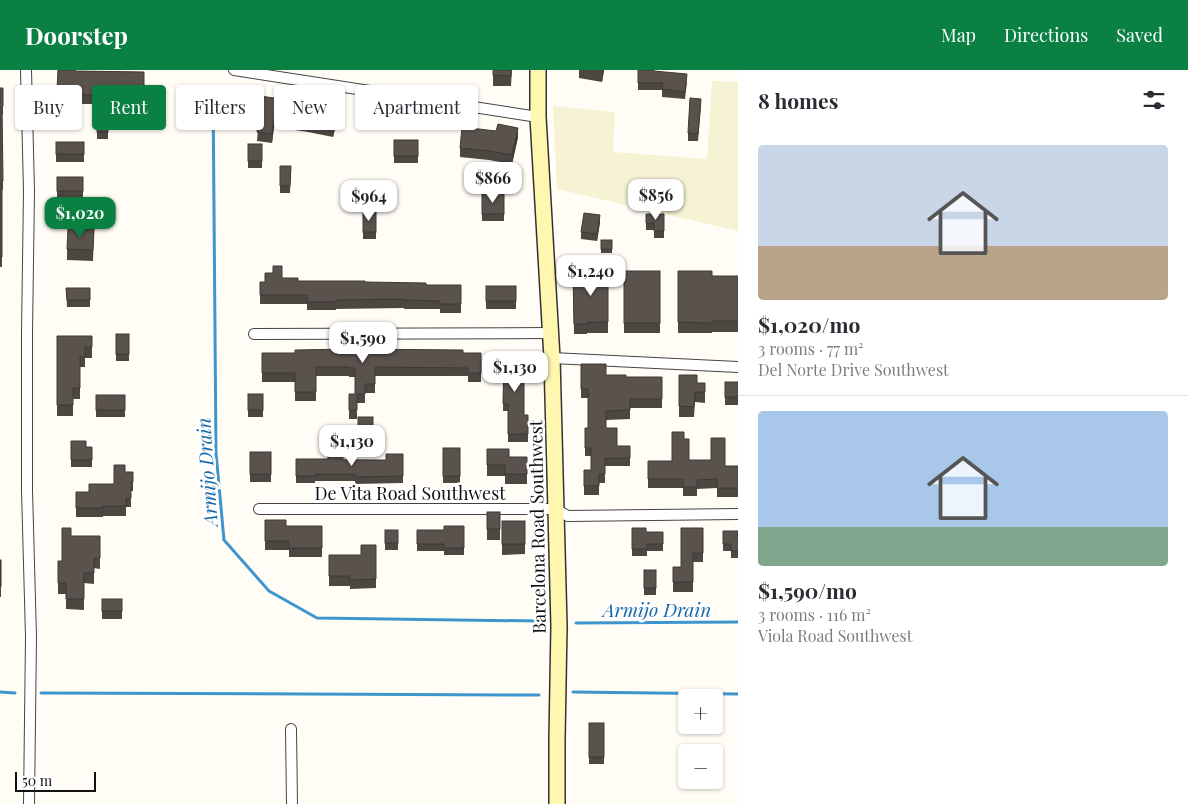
<!DOCTYPE html>
<meta charset="utf-8">
<style>
body{margin:0;font-family:"Playfair Display",serif;background:#f2f2f3;color:#2b2b33;height:100vh;display:flex;flex-direction:column;font-size:19px;white-space:nowrap}
*{box-sizing:border-box;margin:0}
p{font-size:16px;color:#7c7c81}
.icon{flex:none;width:28px;height:28px;fill:none;stroke:currentColor;stroke-width:2;stroke-linecap:round;stroke-linejoin:round}
.map{position:relative;flex:1;overflow:hidden}
.details{display:flex;flex-direction:column;background:#fff;width:450px}
.details>*{flex:none}
.banner{position:absolute;left:15px;top:15px;width:475px;height:45px;display:flex;gap:10px}
.fabs{position:absolute;left:678px;top:619px;display:grid;gap:10px}
.fabs a{display:grid;place-items:center;width:45px;height:45px;border-radius:5px;background:#fff;box-shadow:0 1px 4px #0004;font-size:25px}
.scale{position:absolute;left:15px;bottom:12px;width:81px;box-sizing:border-box;padding-left:5px;border:2px solid #111;border-top:0;font-size:14px;line-height:18px;white-space:nowrap;color:#111;-webkit-text-stroke:4px #fff;paint-order:stroke}
.price{position:absolute;translate:-50% -42px;padding:0 11px;border-radius:10px;background:#fff;color:#222;font-size:16px;line-height:32px;filter:drop-shadow(0 1px 2px #0008)}
.price::after{content:'';position:absolute;left:50%;top:30px;width:15px;height:11px;margin-left:-8px;background:inherit;clip-path:polygon(0 0,100% 0,50% 100%)}
.price.on{background:#0b8043;color:#fff}
ul{padding:0;list-style:none}
li{display:grid;align-content:center;gap:10px;height:265px;padding:0 20px}
li+li{border-top:1px solid #e1e1e2}
li span{display:grid;place-items:center;height:155px;border-radius:5px;color:#555}
li>.icon{margin-inline-start:auto}
span .icon{width:90px;height:90px;fill:#fffc;stroke-width:1}
li b{font-size:21px}
h2{display:flex;justify-content:space-between;align-items:center;height:60px;padding:0 20px;font-size:21px}
.tag{padding:0 18px;border-radius:5px;background:#fff;box-shadow:0 1px 4px #0004;font-size:18px;line-height:45px}
.tag.on{background:#0b8043;color:#fff}
header{display:flex;align-items:center;gap:30px;box-sizing:border-box;height:70px;padding:0 25px;background:#0b8043;color:#fff}
header strong{font-size:24px}
nav{display:flex;gap:28px;margin-inline-start:auto;font-size:18px}
main{display:flex;flex:1;min-height:0}
.map>svg:first-child{display:block}
.farmland{fill:#f6f3d4}
.lines{fill:none;stroke-linecap:round;stroke-linejoin:round}
.stream{stroke:#3f96cf;stroke-width:3}
.street-casing{stroke:#444;stroke-width:12}
.secondary-casing{stroke:#333;stroke-width:18}
.street{stroke:#fff;stroke-width:10}
.secondary{stroke:#fff6b0;stroke-width:15}
.wall{fill:#4d4742}
.shaded-wall{fill:#3f3936}
.building{fill:#5a524d;stroke:#3f3936}
.labels{text-anchor:middle;dominant-baseline:central;stroke-width:5;stroke-linejoin:round;paint-order:stroke}
.street-label{font-size:18px;fill:#111;stroke:#fff}
.water-label{font-size:19px;font-style:italic;fill:#1768a6;stroke:#fff}
</style>
<header>
<strong>Doorstep</strong>
<nav><a>Map</a><a>Directions</a><a>Saved</a></nav>
</header>
<main>
<div class="map">
<svg width="738" height="734" viewBox="0 0 738 734">
<rect width="100%" height="100%" fill="#fffdf5"/>
<!-- farmland -->
<polygon class="farmland" points="712,11 738,12 738,161 557,119 553,36 615,42 613,82 707,89"/>
<g class="lines">
<!-- stream -->
<g class="stream">
<polyline points="213,18 216,383 224,470 269,521 317,548 537,551"/>
<polyline points="576,553 738,552"/>
<polyline points="0,622 15,623"/>
<polyline points="573,622 738,624"/>
<polyline points="41,623 539,625"/>
</g>
<defs>
<g id="street">
<polyline points="26,0 29,121 27,262 27,420 31,567 29,734"/>
<polyline points="234,0 538,47"/>
<polyline points="254,264 551,263"/>
<polyline points="552,288 738,297"/>
<polyline points="259,439 555,439 568,446 738,444"/>
<polyline points="291,659 292,734"/>
</g>
<polyline id="secondary" points="538,0 538,47 552,288 559,556 557,669 557,734"/>
</defs>
<!-- street casing -->
<use href="#street" class="street-casing"/>
<!-- secondary casing -->
<use href="#secondary" class="secondary-casing"/>
<!-- street -->
<use href="#street" class="street"/>
<!-- secondary -->
<use href="#secondary" class="secondary"/>
</g>
<!-- wall -->
<g class="wall">
<polygon points="58,0 75,1 144,2 144,30 120,30 120,36 111,36 111,34 70,34 70,28 57,28"/>
<polygon points="493,0 512,0 511,16 493,16"/>
<polygon points="579,0 604,0 602,12 579,8"/>
<polygon points="638,0 654,1 687,12 685,29 662,27 662,20 638,20"/>
<polygon points="0,18 3,18 3,45 2,45 3,120 2,120 2,197 0,197"/>
<polygon points="311,35 337,50 333,67 308,62 274,57 272,73 257,71 258,58 250,57 250,48"/>
<polygon points="701,36 698,71 688,71 688,63"/>
<rect x="97" y="46" width="11" height="23"/>
<polygon points="518,67 512,94 489,90 460,87 460,78"/>
<rect x="394" y="70" width="24" height="23"/>
<rect x="56" y="72" width="28" height="20"/>
<rect x="248" y="74" width="14" height="24"/>
<polygon points="291,96 290,123 280,123 280,116"/>
<rect x="57" y="107" width="26" height="21"/>
<rect x="482" y="124" width="22" height="27"/>
<rect x="363" y="141" width="13" height="28"/>
<polygon points="646,144 664,144 664,168 654,168 654,160 646,160"/>
<polygon points="600,152 597,171 581,169 581,162"/>
<polygon points="94,159 93,191 67,190 67,179"/>
<rect x="601" y="170" width="11" height="13"/>
<polygon points="573,201 608,201 608,263 587,263 587,264 574,264"/>
<rect x="624" y="201" width="36" height="62"/>
<polygon points="678,201 712,206 738,206 738,262 712,262 712,263 678,263"/>
<polygon points="282,208 298,211 365,212 426,215 461,215 461,243 440,243 440,239 404,239 404,238 336,239 336,240 307,240 307,234 260,234 260,212 265,212"/>
<rect x="486" y="216" width="30" height="23"/>
<polygon points="66,218 90,218 90,237 67,237"/>
<rect x="116" y="264" width="13" height="27"/>
<polygon points="57,266 92,266 92,288 85,288 85,297 80,297 80,329 73,329 73,346 57,346"/>
<polygon points="262,283 481,283 481,312 468,312 468,306 375,306 375,323 365,323 365,333 357,333 357,349 349,349 349,324 355,324 355,307 349,307 349,306 316,306 316,331 295,331 295,312 262,312"/>
<polygon points="504,286 527,286 527,311 524,311 524,345 528,345 528,372 508,372 508,341 503,341"/>
<polygon points="581,294 606,305 626,307 662,307 662,338 630,338 630,349 606,350 606,358 617,376 630,376 630,396 605,396 605,413 599,413 599,425 584,425 584,400 591,400 591,386 585,386 585,358 588,358 588,328 581,328"/>
<polygon points="679,305 697,313 705,313 705,333 695,332 694,347 679,347"/>
<rect x="725" y="312" width="13" height="23"/>
<rect x="248" y="324" width="15" height="23"/>
<rect x="96" y="325" width="29" height="22"/>
<rect x="358" y="347" width="15" height="22"/>
<polygon points="684,369 689,390 725,396 738,396 738,427 717,427 717,418 697,419 697,426 683,426 683,418 648,418 648,391 672,391"/>
<polygon points="71,371 86,377 92,377 92,397 71,397"/>
<rect x="443" y="378" width="17" height="35"/>
<polygon points="487,379 509,387 527,387 527,414 505,414 505,406 487,406"/>
<rect x="250" y="382" width="21" height="30"/>
<polygon points="403,384 403,413 355,414 355,411 315,411 315,413 296,413 296,389 386,390"/>
<polygon points="125,402 133,402 133,421 131,421 131,437 126,437 126,446 103,446 103,447 76,447 76,422 89,422 114,414"/>
<rect x="487" y="442" width="13" height="28"/>
<polygon points="265,450 286,456 322,456 322,487 289,487 289,480 265,480"/>
<polygon points="502,451 525,451 525,484 502,485"/>
<polygon points="464,456 464,485 444,485 444,481 417,481 417,460 444,460"/>
<polygon points="632,458 646,462 663,462 663,481 647,481 647,486 632,486"/>
<polygon points="703,458 703,492 693,492 693,522 673,522 673,497 681,497"/>
<rect x="385" y="460" width="13" height="20"/>
<polygon points="723,461 738,461 738,488 731,488 731,481 723,481"/>
<polygon points="71,466 100,466 100,499 94,498 94,514 84,513 84,540 66,539 66,524 58,524 58,491 62,491"/>
<polygon points="376,475 376,518 350,519 350,516 329,516 329,485 361,485"/>
<rect x="0" y="490" width="1" height="37"/>
<rect x="644" y="500" width="12" height="25"/>
<rect x="102" y="529" width="20" height="20"/>
<rect x="589" y="653" width="15" height="41"/>
</g>
<!-- shaded-wall -->
<g class="shaded-wall">
<polygon points="602,0 604,0 602,12"/>
<polygon points="337,41 337,50 333,67 333,59"/>
<polygon points="274,48 274,57 272,73 272,64"/>
<polygon points="518,58 518,67 512,94 512,85"/>
<polygon points="600,145 600,152 597,171 597,164"/>
</g>
<!-- building -->
<g class="building">
<polygon points="58,0 75,0 75,1 144,2 144,22 120,21 120,27 111,27 111,25 70,25 70,20 57,20"/>
<polygon points="493,0 511,0 511,6 493,5"/>
<polygon points="638,0 654,0 654,1 687,4 685,22 662,19 663,13 638,13"/>
<polygon points="0,18 3,18 3,36 2,36 3,111 2,111 2,187 0,187"/>
<polygon points="253,25 288,30 288,28 311,31 311,35 337,41 333,59 308,53 274,48 272,64 257,62 259,50 250,48"/>
<polygon points="690,28 701,29 698,64 688,63"/>
<rect x="97" y="46" width="11" height="16"/>
<polygon points="498,54 518,58 512,85 489,81 460,78 462,57 496,61"/>
<rect x="394" y="70" width="24" height="16"/>
<rect x="56" y="72" width="28" height="12"/>
<rect x="248" y="74" width="14" height="17"/>
<polygon points="280,96 291,96 290,116 280,116"/>
<rect x="57" y="107" width="26" height="14"/>
<rect x="482" y="124" width="22" height="20"/>
<rect x="363" y="141" width="13" height="21"/>
<polygon points="584,143 600,145 597,164 581,162"/>
<polygon points="646,144 664,144 664,161 654,161 654,153 646,153"/>
<polygon points="68,158 94,159 93,180 67,179"/>
<rect x="601" y="170" width="11" height="9"/>
<polygon points="273,196 282,196 282,208 298,208 298,211 365,211 365,212 426,213 426,215 461,215 461,234 440,234 440,231 404,230 404,229 336,230 336,232 307,232 307,225 260,225 260,212 265,212 265,203 273,203"/>
<polygon points="573,201 608,201 608,252 587,252 587,254 574,254"/>
<rect x="624" y="201" width="36" height="52"/>
<polygon points="678,201 712,201 712,206 738,206 738,251 712,251 712,253 678,252"/>
<rect x="486" y="216" width="30" height="15"/>
<polygon points="66,218 90,218 90,230 67,230"/>
<rect x="116" y="264" width="13" height="20"/>
<polygon points="57,266 92,266 92,277 85,277 85,287 80,287 80,318 73,318 73,335 57,335"/>
<polygon points="349,279 463,280 463,283 481,283 481,303 468,303 468,298 375,297 375,314 365,314 365,324 357,324 357,340 349,340 349,324 355,324 355,298 349,298 349,297 316,297 316,322 295,322 295,303 262,303 262,283 295,283 295,280"/>
<polygon points="504,286 527,286 527,304 524,304 524,345 528,345 528,364 508,364 508,334 503,334"/>
<polygon points="581,294 606,294 606,305 626,305 626,307 662,307 662,329 630,329 630,340 606,341 606,358 617,358 617,376 630,376 630,388 605,388 605,404 599,404 599,416 584,416 584,400 591,400 591,378 585,378 585,358 588,358 588,319 581,319"/>
<polygon points="679,305 697,305 697,313 705,313 705,322 695,322 694,337 679,336"/>
<rect x="725" y="312" width="13" height="15"/>
<rect x="248" y="324" width="15" height="16"/>
<rect x="96" y="325" width="29" height="15"/>
<rect x="358" y="347" width="15" height="15"/>
<polygon points="672,362 684,362 684,369 689,369 689,390 711,390 711,368 725,368 725,396 738,396 738,418 717,418 717,409 697,410 697,417 683,417 683,409 648,409 648,391 672,391"/>
<polygon points="71,371 86,371 86,377 92,377 92,390 71,390"/>
<rect x="443" y="378" width="17" height="28"/>
<polygon points="487,379 509,379 509,387 527,387 527,404 505,404 505,395 487,395"/>
<rect x="250" y="382" width="21" height="22"/>
<polygon points="386,384 403,384 403,406 355,407 355,404 315,404 315,406 296,406 296,389 328,389 328,385 343,385 343,390 386,390"/>
<polygon points="114,395 125,395 125,402 133,402 133,412 131,412 131,428 126,428 126,436 103,436 103,438 76,438 76,422 89,422 89,414 114,414"/>
<rect x="487" y="442" width="13" height="17"/>
<polygon points="265,450 286,450 286,456 322,456 322,478 289,478 289,471 265,471"/>
<rect x="502" y="451" width="23" height="23"/>
<polygon points="444,456 464,456 464,478 444,478 444,474 417,474 417,460 444,460"/>
<polygon points="62,458 71,458 71,466 100,466 100,488 94,488 94,503 84,503 84,529 66,529 66,513 58,513 58,491 62,491"/>
<polygon points="632,458 646,458 646,462 663,462 663,474 647,474 647,479 632,479"/>
<polygon points="681,458 703,458 703,483 693,483 693,512 673,512 673,497 681,497"/>
<rect x="385" y="460" width="13" height="13"/>
<polygon points="723,461 738,461 738,481 731,481 731,474 723,474"/>
<polygon points="361,475 376,475 376,509 350,510 350,506 329,506 329,485 361,485"/>
<rect x="0" y="490" width="1" height="26"/>
<rect x="644" y="500" width="12" height="18"/>
<rect x="102" y="529" width="20" height="12"/>
<rect x="589" y="653" width="15" height="34"/>
</g>
<g class="labels">
<!-- street labels -->
<g class="street-label">
<text x="410" y="423">De Vita Road Southwest</text>
<text transform="translate(537 457) rotate(-91)">Barcelona Road Southwest</text>
</g>
<!-- water labels -->
<g class="water-label">
<text transform="translate(206 402) rotate(-94)">Armijo Drain</text>
<text x="657" y="539">Armijo Drain</text>
</g>
</g>
</svg>
<div class="fabs">
<a>+</a>
<a>−</a>
</div>
<div class="scale">50 m</div>
<b class="price" style="left:493px;top:134px">$866</b>
<b class="price" style="left:656px;top:151px">$856</b>
<b class="price" style="left:369px;top:152px">$964</b>
<b class="price on" style="left:80px;top:169px">$1,020</b>
<b class="price" style="left:591px;top:227px">$1,240</b>
<b class="price" style="left:363px;top:294px">$1,590</b>
<b class="price" style="left:515px;top:323px">$1,130</b>
<b class="price" style="left:352px;top:397px">$1,130</b>
<div class="banner">
<a class="tag">Buy</a>
<a class="tag on">Rent</a>
<a class="tag">Filters</a>
<a class="tag">New</a>
<a class="tag">Apartment</a>
</div>
</div>
<section class="details">
<h2>8 homes<svg class="icon" aria-label="filters" viewBox="0 0 24 24"><path d="M4 7h16M4 17h16"/><circle cx="9" cy="7" r="2"/><circle cx="15" cy="17" r="2"/></svg></h2>
<ul>
<li><span style="background:linear-gradient(#c9d6e8 65%,#b9a48a 0)"><svg class="icon" aria-label="home" viewBox="0 0 24 24"><path d="M3 11l9-7 9 7M6 9v11h12V9"/></svg></span><div><b>$1,020/mo</b><p>3 rooms · 77 m²</p><p>Del Norte Drive Southwest</p></div></li>
<li><span style="background:linear-gradient(#a9c7e8 75%,#7fa58c 0)"><svg class="icon" aria-label="home" viewBox="0 0 24 24"><path d="M3 11l9-7 9 7M6 9v11h12V9"/></svg></span><div><b>$1,590/mo</b><p>3 rooms · 116 m²</p><p>Viola Road Southwest</p></div></li>
</ul>
</section>
</main>
